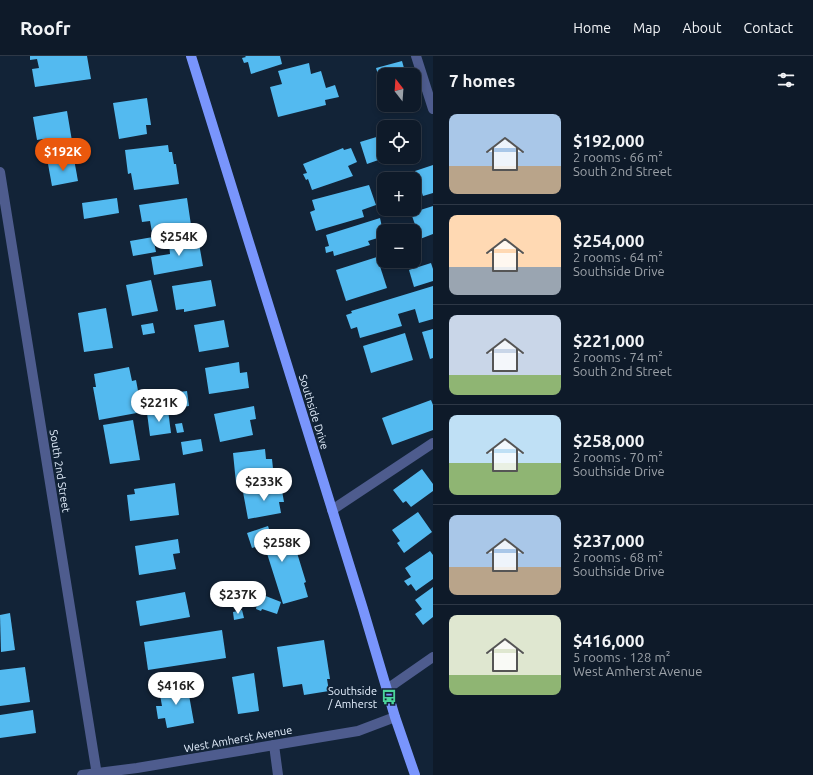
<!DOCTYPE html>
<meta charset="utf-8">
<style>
body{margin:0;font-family:Ubuntu,sans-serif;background:#172331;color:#f1f3f6;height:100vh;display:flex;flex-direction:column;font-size:15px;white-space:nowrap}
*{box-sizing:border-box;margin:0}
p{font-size:13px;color:#9ba1a8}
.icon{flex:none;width:22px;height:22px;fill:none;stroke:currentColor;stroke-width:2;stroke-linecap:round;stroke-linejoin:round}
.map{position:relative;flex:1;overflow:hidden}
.drawer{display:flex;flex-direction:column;background:#0e1a29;width:380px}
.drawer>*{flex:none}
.needle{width:26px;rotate:343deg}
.buttons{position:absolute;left:377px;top:12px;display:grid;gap:8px}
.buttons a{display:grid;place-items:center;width:44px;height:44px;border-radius:8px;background:#0e1a29;box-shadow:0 2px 6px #0003,0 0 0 1px #2e3846;font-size:20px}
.price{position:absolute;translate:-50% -34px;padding:0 9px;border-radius:14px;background:#fff;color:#222;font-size:13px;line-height:26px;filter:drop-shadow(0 1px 2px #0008)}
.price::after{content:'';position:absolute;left:50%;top:24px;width:12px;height:9px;margin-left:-6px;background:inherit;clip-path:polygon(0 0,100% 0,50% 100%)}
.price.selected{background:#ea580c;color:#fff}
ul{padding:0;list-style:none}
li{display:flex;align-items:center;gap:12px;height:100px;padding:0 16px}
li+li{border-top:1px solid #2e3846}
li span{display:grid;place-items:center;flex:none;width:112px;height:80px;border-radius:8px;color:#555}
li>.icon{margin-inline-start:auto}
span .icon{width:48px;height:48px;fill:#fffc;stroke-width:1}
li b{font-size:17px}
h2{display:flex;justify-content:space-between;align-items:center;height:48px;padding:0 16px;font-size:17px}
header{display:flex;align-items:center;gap:24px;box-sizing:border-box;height:56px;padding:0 20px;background:#0e1a29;border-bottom:1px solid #2e3846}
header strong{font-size:19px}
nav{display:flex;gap:22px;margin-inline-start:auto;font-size:14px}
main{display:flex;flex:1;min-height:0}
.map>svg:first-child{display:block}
.building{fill:#53baf0}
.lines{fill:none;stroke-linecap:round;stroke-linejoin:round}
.minor{stroke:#4e5c8e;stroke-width:10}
.major{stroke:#7995fc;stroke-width:10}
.labels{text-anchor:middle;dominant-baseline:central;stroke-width:4;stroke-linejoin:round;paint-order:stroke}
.street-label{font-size:11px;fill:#e6f1ff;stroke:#122337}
.poi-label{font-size:11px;fill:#e6f1ff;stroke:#122337;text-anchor:end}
</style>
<header>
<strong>Roofr</strong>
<nav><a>Home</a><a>Map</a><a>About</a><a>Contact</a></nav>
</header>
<main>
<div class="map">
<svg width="433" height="719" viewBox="0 0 433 719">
<rect width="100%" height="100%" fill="#122337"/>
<!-- building -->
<g class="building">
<polygon points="30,0 87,0 91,23 35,31 32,13 39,12 37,3 30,4"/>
<polygon points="245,0 280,0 282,8 251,18 248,6 244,7 242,2 246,1"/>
<polygon points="402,5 406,19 384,19 384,38 376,12"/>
<polygon points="309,7 311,18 321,15 326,32 335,29 339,41 325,44 326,49 278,61 270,31 282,28 278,15"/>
<polygon points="147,42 151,69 146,69 147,78 119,83 113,47"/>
<polygon points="67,55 74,97 46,102 43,83 37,84 33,61"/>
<polygon points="383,79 384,101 387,101 367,108 360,86"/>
<polygon points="168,89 169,96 172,96 174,108 176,108 179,128 134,134 131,117 128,118 125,94"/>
<polygon points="343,92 344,94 351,92 357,106 348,110 353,120 312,134 308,123 306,124 303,118 307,117 303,108"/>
<polygon points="74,103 78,125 52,130 48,108"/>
<polygon points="433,109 433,137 423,140 415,115"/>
<polygon points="369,129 376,149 362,154 364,161 316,175 310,156 315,154 312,144"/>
<polygon points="117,142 119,157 84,163 82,147"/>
<polygon points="187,142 191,169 152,176 150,165 142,166 139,149"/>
<polygon points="433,150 433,178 420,183 411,157"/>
<polygon points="380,162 384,180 368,185 370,189 334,200 333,195 326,197 325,191 329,190 326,179"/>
<polygon points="153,181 156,196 133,200 130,185"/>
<polygon points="198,182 203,210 154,219 151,201 170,198 169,187"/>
<polygon points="377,201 387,232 346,245 336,214"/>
<polygon points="431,207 433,213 433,225 414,231 409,214"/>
<polygon points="151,224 158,255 132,260 126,229"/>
<polygon points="211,224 216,250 184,256 184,253 176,254 172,230"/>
<polygon points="433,230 433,263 419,267 415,253 398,258 402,270 360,282 357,271 351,273 346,259 352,257 351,255"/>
<polygon points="106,252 113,292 84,296 78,257"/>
<polygon points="224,264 229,291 199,296 194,269"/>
<polygon points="153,267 155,277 143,279 141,269"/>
<polygon points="433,273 433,302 430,303 422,276"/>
<polygon points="405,277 413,304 371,317 363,290"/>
<polygon points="239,306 240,317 247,316 249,332 209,338 205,312"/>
<polygon points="129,311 132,325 136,324 142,356 99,364 93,331 96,331 94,318"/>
<polygon points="187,335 189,350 168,353 166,338"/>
<polygon points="431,344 433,349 433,374 392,389 382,362"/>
<polygon points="254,350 256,363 250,364 253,379 220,386 214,358"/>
<polygon points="168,354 171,377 150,380 147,357"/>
<polygon points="133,364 140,404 110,408 103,369"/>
<polygon points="182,367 184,376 177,377 175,368"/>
<polygon points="201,383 203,395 183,399 181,386"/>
<polygon points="265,393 266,403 272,403 274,422 236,427 233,397"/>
<polygon points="422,413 433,428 433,435 411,451 406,445 403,447 393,434"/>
<polygon points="175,427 179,459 130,465 127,439 135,438 134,433"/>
<polygon points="281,429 284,446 279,446 281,457 248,463 243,436"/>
<polygon points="418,456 432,476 404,497 397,487 400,485 392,474"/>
<polygon points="268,470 271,479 287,474 291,488 294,487 306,526 304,527 308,541 283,548 264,488 252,492 247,477"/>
<polygon points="178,483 180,497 173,498 176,513 139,519 135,490"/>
<polygon points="430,495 433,499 433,523 416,535 411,528 408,530 404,525 411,521 405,512"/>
<polygon points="433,531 433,561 423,569 415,558 422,553 415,544"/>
<polygon points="185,536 190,561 140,570 136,545"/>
<polygon points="258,537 281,546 277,558 262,553 261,555 256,553 257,548 251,550 250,539"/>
<polygon points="242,554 244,562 234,564 233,556"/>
<polygon points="10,557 15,594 1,596 0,559"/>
<polygon points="222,574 226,602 148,614 144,586"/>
<polygon points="324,584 330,623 327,623 329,635 304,639 302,628 283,631 277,591"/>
<polygon points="25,611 30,646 0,650 0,614"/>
<polygon points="254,617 259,655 238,658 232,621"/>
<polygon points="187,628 194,667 167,672 165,662 158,663 156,650 162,650 159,633"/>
<polygon points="33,654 36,677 0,682 0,659"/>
</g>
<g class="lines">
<!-- minor -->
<g class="minor">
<polyline points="416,0 433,53"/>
<polyline points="0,116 97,719"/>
<polyline points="332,454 433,387"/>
<polyline points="387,633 433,601"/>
<polyline points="274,689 278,719"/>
<polyline points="82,719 137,712 358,675 395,661"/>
</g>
<!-- major -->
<polyline class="major" points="191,0 363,553 395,661 415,719"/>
</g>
<!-- icons -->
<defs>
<symbol id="bus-bare" viewBox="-9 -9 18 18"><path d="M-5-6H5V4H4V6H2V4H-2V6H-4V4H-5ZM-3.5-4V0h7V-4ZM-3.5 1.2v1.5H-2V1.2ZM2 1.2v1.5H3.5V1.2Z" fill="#4bd49b" stroke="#122337" stroke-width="2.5" paint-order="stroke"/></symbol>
</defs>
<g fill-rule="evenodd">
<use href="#bus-bare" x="378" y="630" width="22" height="22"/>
</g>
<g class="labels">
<!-- street labels -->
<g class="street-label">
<text transform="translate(314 356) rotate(73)">Southside Drive</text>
<text transform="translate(60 415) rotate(81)">South 2nd Street</text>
<text transform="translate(238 683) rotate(-10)">West Amherst Avenue</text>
</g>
<!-- poi labels -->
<g class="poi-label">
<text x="377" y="635">Southside<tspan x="377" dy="13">/ Amherst</tspan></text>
</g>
</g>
</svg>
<div class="buttons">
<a><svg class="needle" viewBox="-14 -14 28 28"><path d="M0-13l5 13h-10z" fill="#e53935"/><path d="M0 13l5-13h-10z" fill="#9ba1a8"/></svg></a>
<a><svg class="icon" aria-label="locate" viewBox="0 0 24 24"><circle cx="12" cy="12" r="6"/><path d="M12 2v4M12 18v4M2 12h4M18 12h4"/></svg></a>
<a>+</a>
<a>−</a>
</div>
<b class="price selected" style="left:63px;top:116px">$192K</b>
<b class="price" style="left:179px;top:201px">$254K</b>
<b class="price" style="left:159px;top:367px">$221K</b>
<b class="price" style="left:264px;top:446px">$233K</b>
<b class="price" style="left:282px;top:507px">$258K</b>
<b class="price" style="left:238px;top:559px">$237K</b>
<b class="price" style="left:176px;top:650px">$416K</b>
</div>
<section class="drawer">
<h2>7 homes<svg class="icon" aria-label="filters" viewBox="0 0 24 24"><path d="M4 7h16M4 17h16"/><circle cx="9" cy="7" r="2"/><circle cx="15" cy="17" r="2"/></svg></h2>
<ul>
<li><span style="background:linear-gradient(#a9c7e8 65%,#b9a48a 0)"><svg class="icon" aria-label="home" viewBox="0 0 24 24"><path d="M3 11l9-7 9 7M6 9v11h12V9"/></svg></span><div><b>$192,000</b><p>2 rooms · 66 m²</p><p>South 2nd Street</p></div></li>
<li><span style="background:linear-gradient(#ffd9b3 65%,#9aa5b1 0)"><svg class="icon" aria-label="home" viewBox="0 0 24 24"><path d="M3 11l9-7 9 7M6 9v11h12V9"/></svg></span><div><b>$254,000</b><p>2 rooms · 64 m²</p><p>Southside Drive</p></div></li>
<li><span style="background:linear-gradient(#c9d6e8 75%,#8fb573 0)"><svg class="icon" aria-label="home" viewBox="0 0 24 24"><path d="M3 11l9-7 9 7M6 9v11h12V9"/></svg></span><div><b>$221,000</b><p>2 rooms · 74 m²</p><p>South 2nd Street</p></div></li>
<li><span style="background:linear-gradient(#bfe0f5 60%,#8fb573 0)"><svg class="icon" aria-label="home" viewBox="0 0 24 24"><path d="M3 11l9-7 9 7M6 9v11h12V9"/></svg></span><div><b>$258,000</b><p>2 rooms · 70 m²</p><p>Southside Drive</p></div></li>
<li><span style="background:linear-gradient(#a9c7e8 65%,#b9a48a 0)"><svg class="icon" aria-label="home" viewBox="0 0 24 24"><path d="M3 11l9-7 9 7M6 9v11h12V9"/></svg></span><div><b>$237,000</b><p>2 rooms · 68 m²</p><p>Southside Drive</p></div></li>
<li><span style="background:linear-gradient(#dfe7d0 75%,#8fb573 0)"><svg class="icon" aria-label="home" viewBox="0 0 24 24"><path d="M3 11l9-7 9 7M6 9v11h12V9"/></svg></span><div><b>$416,000</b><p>5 rooms · 128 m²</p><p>West Amherst Avenue</p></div></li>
</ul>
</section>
</main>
